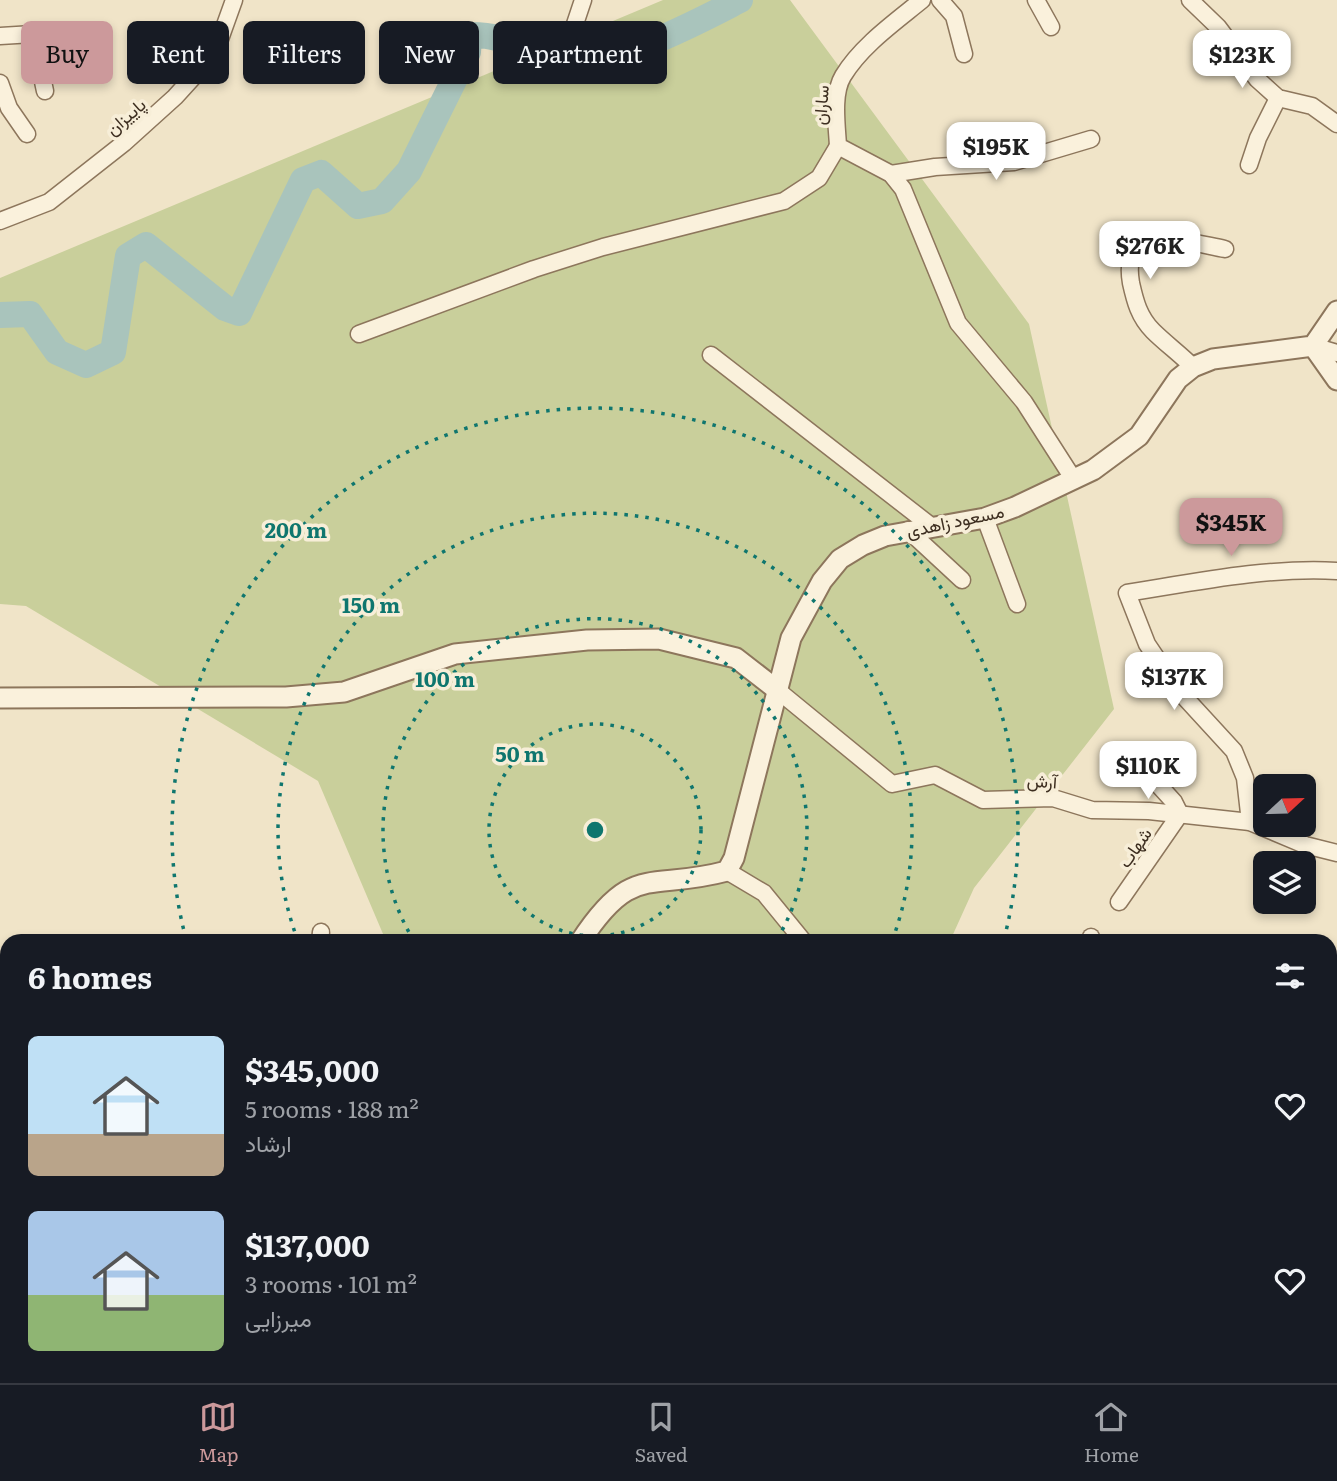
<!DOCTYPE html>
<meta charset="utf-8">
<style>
body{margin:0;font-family:Literata,Vazirmatn,serif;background:#242831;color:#f1f3f6;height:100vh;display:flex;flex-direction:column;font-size:26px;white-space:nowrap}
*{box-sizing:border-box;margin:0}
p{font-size:23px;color:#9ea1a6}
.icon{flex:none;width:38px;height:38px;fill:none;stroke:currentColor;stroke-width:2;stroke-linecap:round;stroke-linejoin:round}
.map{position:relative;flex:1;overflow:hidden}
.details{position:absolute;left:0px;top:934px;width:1337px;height:450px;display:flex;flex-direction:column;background:#171b24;border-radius:21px 21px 0 0;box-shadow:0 4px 10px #0003}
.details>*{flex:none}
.guide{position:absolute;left:21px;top:21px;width:700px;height:63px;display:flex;gap:14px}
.needle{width:46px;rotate:68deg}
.fabs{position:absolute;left:1253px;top:774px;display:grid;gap:14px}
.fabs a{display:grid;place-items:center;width:63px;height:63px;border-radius:10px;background:#171b24;box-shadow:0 4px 10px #0003;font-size:35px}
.price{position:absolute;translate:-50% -60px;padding:0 16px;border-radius:14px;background:#fff;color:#222;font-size:23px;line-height:46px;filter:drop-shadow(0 2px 4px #0008)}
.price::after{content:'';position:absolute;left:50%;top:42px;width:21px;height:16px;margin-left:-10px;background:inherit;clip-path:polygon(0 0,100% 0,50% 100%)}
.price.on{background:#cc999b;color:#111}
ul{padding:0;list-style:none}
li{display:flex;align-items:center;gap:21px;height:175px;padding:0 28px}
li span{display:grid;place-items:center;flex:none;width:196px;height:140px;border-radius:10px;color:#555}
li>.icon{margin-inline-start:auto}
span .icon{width:84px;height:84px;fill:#fffc;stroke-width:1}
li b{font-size:30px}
h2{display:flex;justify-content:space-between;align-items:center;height:84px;padding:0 28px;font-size:30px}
.pill{padding:0 24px;border-radius:10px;background:#171b24;box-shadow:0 4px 10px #0003;font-size:24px;line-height:63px}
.pill.on{background:#cc999b;color:#111}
.dock{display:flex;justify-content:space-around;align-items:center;height:98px;border-top:2px solid #363941;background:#171b24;font-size:19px;color:#9ea1a6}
.dock a{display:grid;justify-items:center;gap:4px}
.dock .on{color:#cc999b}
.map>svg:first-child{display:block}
.green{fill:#c9cf9b}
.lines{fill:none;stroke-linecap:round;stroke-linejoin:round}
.river{stroke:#a9c4bc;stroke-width:26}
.minor-casing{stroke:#8d765c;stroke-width:19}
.tertiary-casing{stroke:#8d765c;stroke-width:23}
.minor{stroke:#faf1dc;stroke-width:16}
.tertiary{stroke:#faf1dc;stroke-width:19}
.ring{fill:none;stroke:#0f766e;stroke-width:3.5;stroke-dasharray:3.5 7}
.labels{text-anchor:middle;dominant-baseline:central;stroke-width:7;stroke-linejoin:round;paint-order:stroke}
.street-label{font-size:18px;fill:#3d2e20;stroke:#f7eed8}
.centre{fill:#0f766e;stroke:#f7eed8;stroke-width:3.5}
.ring-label{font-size:21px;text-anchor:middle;font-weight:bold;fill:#0f766e;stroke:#f7eed8;stroke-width:7;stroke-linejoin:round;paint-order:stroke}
</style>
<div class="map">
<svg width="1337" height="1383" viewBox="0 0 1337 1383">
<rect width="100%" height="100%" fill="#f0e4c8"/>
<!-- green -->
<polygon class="green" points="663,0 790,0 1029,324 1114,709 974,888 950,941 386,941 318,781 26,606 0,604 0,278"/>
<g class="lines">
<!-- river -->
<path class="river" d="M 0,315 L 30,314 L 57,352 L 86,365 L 113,352 L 128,256 L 146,245 L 225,308 L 239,313 L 303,180 L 321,173 L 358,206 L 382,201 L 409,171 L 468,52 L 469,35 C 504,34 530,51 563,59 C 609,70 699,21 740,0"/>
<defs>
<g id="minor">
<path d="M 922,0 C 895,22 861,46 843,76 C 832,94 837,126 838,146 L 891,174 L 903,189 L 958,323 L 1024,402 L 1074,480"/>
<polyline points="940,0 954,16 964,54"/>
<polyline points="1036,0 1051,27"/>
<polyline points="1190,0 1218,27 1257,79 1278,98 1312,106 1337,124"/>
<polyline points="575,24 583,0"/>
<polyline points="0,36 33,34 45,91"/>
<polyline points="0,83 9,108 27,134"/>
<polyline points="1249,165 1258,138 1278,98"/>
<polyline points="891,174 935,167 1014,162 1091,139"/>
<polyline points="0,221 49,202 124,143 175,97 215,53 234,0"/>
<polyline points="359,334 534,269 603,247 784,201 819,178 838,146"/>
<polyline points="1313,346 1337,353"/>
<polyline points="711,355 931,526"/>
<path d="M 1193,367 C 1180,354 1165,343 1153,331 C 1139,317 1135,301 1131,283 C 1120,219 1187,242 1225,249"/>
<polyline points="985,518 1017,604"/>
<polyline points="908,530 962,580"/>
<polyline points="776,689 892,784 935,775 983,800 1053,798 1092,810 1149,811 1250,822 1305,845 1337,853"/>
<path d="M 1250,822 L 1245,778 L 1234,751 L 1178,690 L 1147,644 L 1127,593 C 1196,582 1267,567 1337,571"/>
<polyline points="727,871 764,893 804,942"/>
<polyline points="1119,902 1180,814 1174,802 1144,769"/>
<polyline points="320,942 321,932"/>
<polyline points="1091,942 1091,937"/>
<polyline points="1330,1013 1337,1012"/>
<polyline points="204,1377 206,1383"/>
<polyline points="428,1377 428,1383"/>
<polyline points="447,1377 474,1383"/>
<polyline points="1234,1377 1253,1383"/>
<polyline points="1042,1383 1071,1377"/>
</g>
<g id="tertiary">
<polyline points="1313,346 1337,380"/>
<polyline points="0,698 286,697 344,692 455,654 587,640 659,639 736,658 776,689"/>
<path d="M 580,942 C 633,861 649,892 727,871 L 734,858 L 791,638 L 822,581 L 840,559 L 863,545 L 885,536 L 985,518 L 1015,507 L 1093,470 L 1139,436 L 1178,379 L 1193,367 L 1213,359 L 1313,346 L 1337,311"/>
<polyline points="50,1383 59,1377"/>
</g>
</defs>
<!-- minor casing -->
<use href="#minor" class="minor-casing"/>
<!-- tertiary casing -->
<use href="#tertiary" class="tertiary-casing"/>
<!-- minor -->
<use href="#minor" class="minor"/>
<!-- tertiary -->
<use href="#tertiary" class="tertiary"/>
</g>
<!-- distance rings -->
<g class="ring">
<circle cx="595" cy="830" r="106"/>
<path d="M414 941A212 212 0 1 1 776 941"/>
<path d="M298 941A317 317 0 1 1 892 941"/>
<path d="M186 939A423 423 0 1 1 1004 939"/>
</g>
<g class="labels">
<!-- street labels -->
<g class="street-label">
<text transform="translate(820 105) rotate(-86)">ساران</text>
<text transform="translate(125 116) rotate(-41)">پاییزان</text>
<text transform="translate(955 520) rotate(-12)">مسعود زاهدی</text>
<text transform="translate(1042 780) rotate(4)">آرش</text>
<text transform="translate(1134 847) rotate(-55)">شهاب</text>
</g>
</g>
<circle cx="595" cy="830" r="10" class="centre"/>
<g class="ring-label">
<text x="296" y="538">200 m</text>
<text x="371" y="613">150 m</text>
<text x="445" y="687">100 m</text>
<text x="520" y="762">50 m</text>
</g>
</svg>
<div class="fabs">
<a><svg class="needle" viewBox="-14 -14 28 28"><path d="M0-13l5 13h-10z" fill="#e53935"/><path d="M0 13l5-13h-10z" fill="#9ea1a6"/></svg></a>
<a><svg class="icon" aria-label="layers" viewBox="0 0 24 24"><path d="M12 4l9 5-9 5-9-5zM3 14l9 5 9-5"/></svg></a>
</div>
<b class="price" style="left:1242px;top:90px">$123K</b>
<b class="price" style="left:996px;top:182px">$195K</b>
<b class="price" style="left:1150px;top:281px">$276K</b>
<b class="price on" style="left:1231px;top:558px">$345K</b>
<b class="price" style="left:1174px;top:712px">$137K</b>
<b class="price" style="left:1148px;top:801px">$110K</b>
<div class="guide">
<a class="pill on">Buy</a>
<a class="pill">Rent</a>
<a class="pill">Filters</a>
<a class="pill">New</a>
<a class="pill">Apartment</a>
</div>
<section class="details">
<h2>6 homes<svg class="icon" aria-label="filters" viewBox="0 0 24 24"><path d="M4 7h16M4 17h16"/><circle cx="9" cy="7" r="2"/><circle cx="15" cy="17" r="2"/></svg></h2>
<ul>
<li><span style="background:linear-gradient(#bfe0f5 70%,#b9a48a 0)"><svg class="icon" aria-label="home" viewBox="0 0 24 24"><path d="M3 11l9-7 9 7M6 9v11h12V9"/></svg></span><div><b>$345,000</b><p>5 rooms · 188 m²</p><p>ارشاد</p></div><svg class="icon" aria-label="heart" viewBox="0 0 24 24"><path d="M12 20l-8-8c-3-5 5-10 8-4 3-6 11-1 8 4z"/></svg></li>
<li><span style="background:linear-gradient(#a9c7e8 60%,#8fb573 0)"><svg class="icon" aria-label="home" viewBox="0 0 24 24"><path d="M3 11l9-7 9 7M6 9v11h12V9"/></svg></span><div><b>$137,000</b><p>3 rooms · 101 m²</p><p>میرزایی</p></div><svg class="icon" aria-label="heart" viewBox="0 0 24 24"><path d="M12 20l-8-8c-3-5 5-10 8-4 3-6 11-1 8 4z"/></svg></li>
</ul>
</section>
</div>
<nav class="dock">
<a class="on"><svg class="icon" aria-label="map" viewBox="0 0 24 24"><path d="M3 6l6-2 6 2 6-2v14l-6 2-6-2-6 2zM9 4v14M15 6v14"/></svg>Map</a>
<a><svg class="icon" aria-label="saved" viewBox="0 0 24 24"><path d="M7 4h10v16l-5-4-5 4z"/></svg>Saved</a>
<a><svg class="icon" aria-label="home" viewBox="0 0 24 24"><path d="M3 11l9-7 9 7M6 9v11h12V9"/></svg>Home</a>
</nav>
